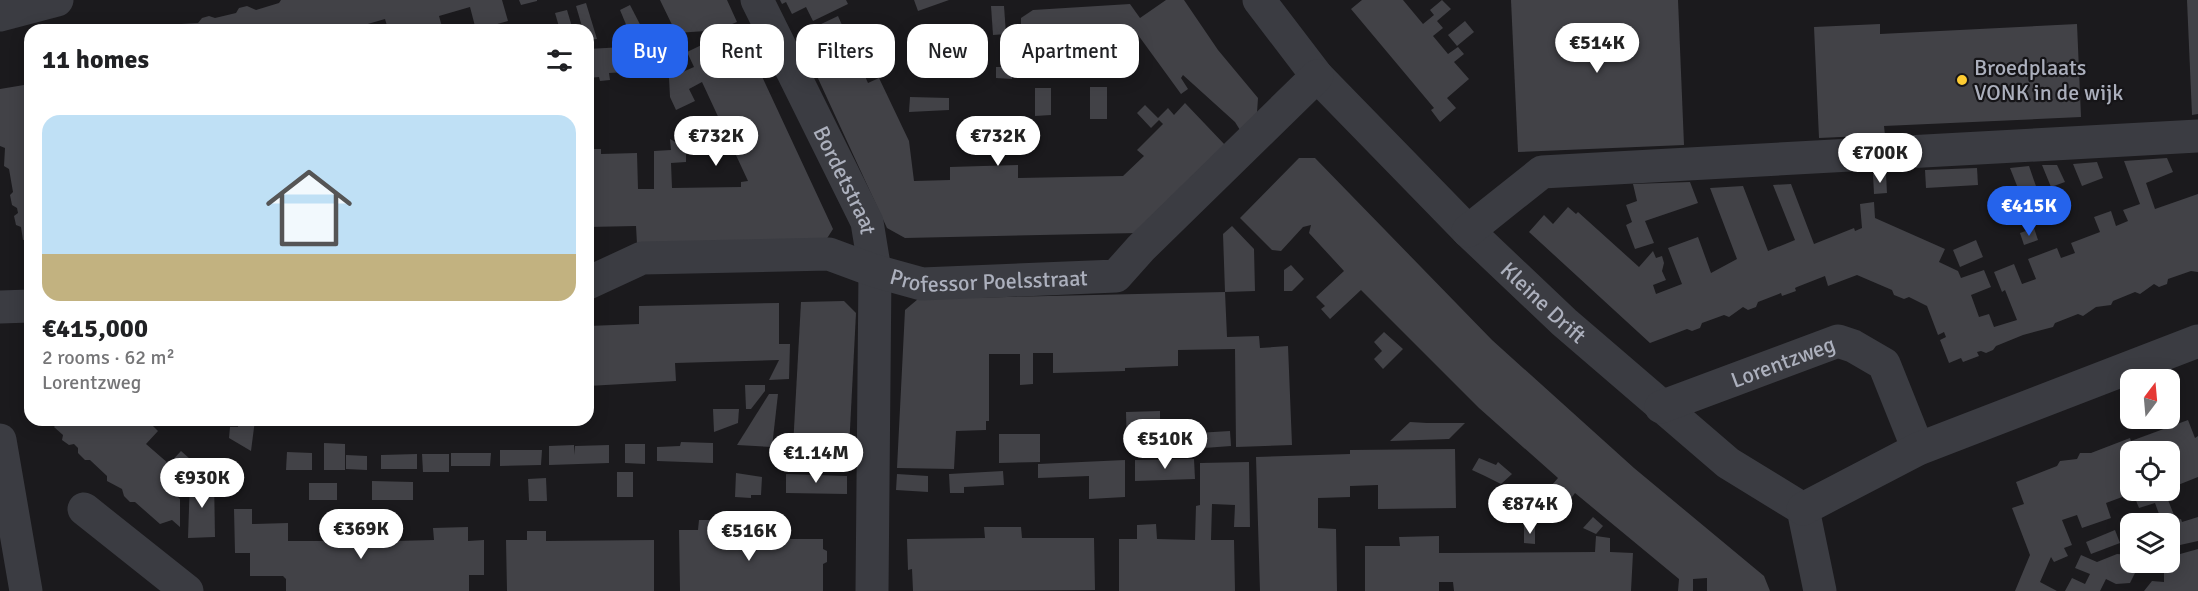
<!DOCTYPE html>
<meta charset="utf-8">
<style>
body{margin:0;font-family:Signika,sans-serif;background:#f2f2f2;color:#202124;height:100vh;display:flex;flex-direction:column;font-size:22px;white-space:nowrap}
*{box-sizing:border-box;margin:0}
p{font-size:20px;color:#757577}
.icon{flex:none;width:33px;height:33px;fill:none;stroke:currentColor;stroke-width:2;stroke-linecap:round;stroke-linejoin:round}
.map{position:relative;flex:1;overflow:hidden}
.details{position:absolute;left:24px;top:24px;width:570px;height:402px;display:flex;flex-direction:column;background:#fff;border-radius:18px;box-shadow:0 3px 15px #0003}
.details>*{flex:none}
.guide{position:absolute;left:612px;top:24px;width:570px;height:54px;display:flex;gap:12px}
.needle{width:39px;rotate:16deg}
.controls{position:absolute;left:2120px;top:369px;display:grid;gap:12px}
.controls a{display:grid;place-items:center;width:60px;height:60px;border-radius:12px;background:#fff;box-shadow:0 3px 15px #0003;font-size:30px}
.price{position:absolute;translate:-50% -51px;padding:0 14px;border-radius:21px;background:#fff;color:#222;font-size:20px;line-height:39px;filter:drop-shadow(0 2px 3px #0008)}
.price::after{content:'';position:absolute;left:50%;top:36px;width:18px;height:14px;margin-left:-9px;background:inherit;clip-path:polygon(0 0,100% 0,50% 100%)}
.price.on{background:#2563eb;color:#fff}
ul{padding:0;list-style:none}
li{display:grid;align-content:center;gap:12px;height:318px;padding:0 18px}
li span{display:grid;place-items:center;height:186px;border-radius:18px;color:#555}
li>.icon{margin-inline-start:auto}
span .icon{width:108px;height:108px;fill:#fffc;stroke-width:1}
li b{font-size:26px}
h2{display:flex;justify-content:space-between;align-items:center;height:72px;padding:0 18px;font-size:26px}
.tag{padding:0 21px;border-radius:18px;background:#fff;box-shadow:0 3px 15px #0003;font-size:21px;line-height:54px}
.tag.on{background:#2563eb;color:#fff}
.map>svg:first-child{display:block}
.building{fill:#424247}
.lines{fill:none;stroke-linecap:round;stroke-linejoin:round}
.minor{stroke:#3b3c42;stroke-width:33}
.poi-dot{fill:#fecc32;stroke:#161518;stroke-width:2}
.labels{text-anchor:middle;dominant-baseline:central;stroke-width:4.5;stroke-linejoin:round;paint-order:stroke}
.poi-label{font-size:22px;fill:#acb0bd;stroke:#161518;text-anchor:start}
.street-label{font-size:22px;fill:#acb0bd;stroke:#161518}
</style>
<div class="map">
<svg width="2198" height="591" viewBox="0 0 2198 591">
<rect width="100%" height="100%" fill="#1b1a1d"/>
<!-- building -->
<g class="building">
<polygon points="281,0 502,0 508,21 476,30 470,7 439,16 443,30 405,30 404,26 388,29 385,19 347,30 174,30 181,24 198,23 202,18 209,16 215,18 236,13 239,8 247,6 256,10 279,3"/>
<polygon points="519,0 537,0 537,1 521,5"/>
<polygon points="660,0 727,0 737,22 708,34 706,31 676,33"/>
<polygon points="780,0 846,0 848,4 813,21 806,7 792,14 786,2 782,4"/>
<polygon points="914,0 949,0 918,11"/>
<polygon points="1166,0 1184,0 1218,50 1258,98 1257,113 1240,130 1235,122 1183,75 1181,78 1188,89 1181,94 1133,28 1075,31 1075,48 1045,48 1045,61 1021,61 1021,18 1033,10 1130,4 1140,18"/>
<polygon points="1362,0 1403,0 1423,24 1434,15 1430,10 1442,0 1451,9 1437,21 1443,28 1433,36 1448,54 1458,47 1464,54 1454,62 1469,79 1447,98 1456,108 1440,122 1431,110 1434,108 1351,9"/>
<polygon points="1511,0 1678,0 1684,145 1518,152"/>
<polygon points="2187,0 2198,0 2198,114 2192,115"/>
<polygon points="586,3 597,39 588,40 588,30 583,30 576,6"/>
<polygon points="630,5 645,34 630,34 620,10"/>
<polygon points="991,6 1004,6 1006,34 993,35"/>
<polygon points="567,10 573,30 560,30 555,13"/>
<polygon points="838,16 868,83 879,78 909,141 914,181 950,180 950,167 983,166 1018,165 1018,178 1123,176 1144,156 1137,150 1163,124 1159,120 1151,128 1137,113 1145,105 1158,118 1168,108 1174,115 1185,103 1226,146 1138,233 905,238 887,228 798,35"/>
<polygon points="1465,21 1474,32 1457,46 1448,35"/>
<polygon points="1880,24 1880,34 2077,24 2081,117 1884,126 1885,135 1819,138 1814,27"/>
<polygon points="739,27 833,229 826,240 637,244 636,226 588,227 588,149 601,149 601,154 637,153 638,189 654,189 654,151 671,150 670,139 686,148 686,162 671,163 672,188 741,187 741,182 748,181 702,82 689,89 695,101 676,110 670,97 669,78 694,67 687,52"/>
<polygon points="659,45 661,70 609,73 610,80 600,81 599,77 588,78 588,49"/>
<polygon points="996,67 1013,67 1012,79 996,78"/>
<polygon points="30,84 30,239 23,240 21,227 16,225 14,216 18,213 17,208 12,205 10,195 13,192 9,169 4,166 5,148 0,146 0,89"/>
<rect x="1090" y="87" width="17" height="32"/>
<polygon points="1035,88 1051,88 1051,115 1035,116"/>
<polygon points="910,97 949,98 949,110 909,112"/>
<polygon points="717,133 723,149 711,155 692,144"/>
<polygon points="1299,158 1315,158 1492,340 1634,468 1764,576 1770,591 1707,591 1707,578 1693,579 1693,591 1678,591 1679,579 1575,493 1560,513 1538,501 1558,478 1479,408 1361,290 1330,319 1321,309 1325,306 1316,297 1344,271 1309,233 1311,225 1303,227 1281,251 1272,250 1240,218"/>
<polygon points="2167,158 2173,172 2146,183 2155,209 2198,194 2198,272 2191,271 2168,279 2167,284 2159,287 2154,284 2140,294 2135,292 2113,301 2111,305 2096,307 2083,316 2078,314 2055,323 2053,327 2023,335 1996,346 1993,350 1986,353 1981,351 1977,352 1979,356 1963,362 1961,358 1949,363 1940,340 1946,337 1944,332 1938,335 1927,306 1909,297 1904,299 1894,295 1892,290 1857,275 1828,286 1825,276 1797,287 1795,288 1796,291 1782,296 1781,293 1758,302 1756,307 1748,310 1743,307 1729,317 1724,315 1702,323 1700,328 1692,331 1687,329 1650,343 1529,232 1544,215 1553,224 1568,207 1576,214 1578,212 1639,267 1653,251 1656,258 1662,256 1664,263 1662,271 1666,280 1653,285 1656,294 1682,284 1668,248 1698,237 1711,273 1737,259 1710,188 1743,186 1768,251 1795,240 1773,185 1791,184 1814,244 1854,228 1855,231 1862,228 1860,204 1874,202 1875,218 1945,249 1939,262 1958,271 1961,278 1984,270 1991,287 1971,295 1979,317 1989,314 1994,327 2017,320 2005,290 2002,292 1994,272 2014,264 2022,284 2036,279 2028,259 2057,248 2061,258 2075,253 2071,243 2100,232 2094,217 2111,211 2116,226 2128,221 2123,210 2140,204 2124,161"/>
<polygon points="2097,162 2103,178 2082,186 2073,164"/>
<polygon points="2042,165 2057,165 2065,182 2051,187"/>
<polygon points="2029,166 2037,189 2021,196 2010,168"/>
<polygon points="1977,168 1978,185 1926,188 1925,170"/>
<polygon points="1873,174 1886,174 1887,193 1874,194"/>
<polygon points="1690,182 1698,203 1645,221 1654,243 1635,249 1626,225 1632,222 1626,205 1637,201 1633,184"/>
<polygon points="1232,226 1254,249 1255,291 1225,292 1227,337 1259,336 1260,348 1288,346 1292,445 1236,447 1235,349 1178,350 1178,366 1125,368 1125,371 1053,373 1053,353 1033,353 1033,384 1020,385 1020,354 989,354 989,421 986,421 986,430 956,431 954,469 897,468 905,310 918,299 1225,292 1223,234"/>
<polygon points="2034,228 2038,240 2024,245 2020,233"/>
<polygon points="1976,240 1983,257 1960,267 1953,250"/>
<polygon points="1291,265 1304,279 1292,291 1284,291 1284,270"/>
<polygon points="844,301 856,313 848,468 792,465 801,302"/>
<polygon points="779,303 779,344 790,344 789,379 769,380 779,360 710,362 675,363 676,381 588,386 588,326 639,324 639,306"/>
<polygon points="1384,332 1403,349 1383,369 1374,359 1382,351 1374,342"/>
<polygon points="745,385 765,385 765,391 751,409 746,409"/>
<polygon points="769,394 778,394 772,447 737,445"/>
<polygon points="713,409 739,409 738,423 714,432"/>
<polygon points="1160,411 1160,451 1127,451 1126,412"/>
<polygon points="60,420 147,420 158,431 146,444 169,464 181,451 190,459 166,486 180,499 180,527 172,520 160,524 135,502 130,502 124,496 122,489 107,481 107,476 90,460 85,460 78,453 78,448 74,444 69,445 62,440 63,435 54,427"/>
<polygon points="239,420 255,420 251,451 229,438 230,427 238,427"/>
<polygon points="2188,420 2195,438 2198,436 2198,477 2178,485 2176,477 2169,479 2169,452 2130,452 2130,490 2164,490 2176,520 2181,519 2182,522 2198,517 2198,541 2171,547 2169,524 2144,524 2143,520 2159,514 2155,503 2139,508 2133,493 2106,503 2111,518 2082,528 2077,515 2062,520 2072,545 2064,548 2068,556 2054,562 2051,557 2040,582 2057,591 2015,591 2030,555 2012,508 2024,504 2016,482 2057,466 2060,461 2077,459 2080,453 2091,453 2130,438 2131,441"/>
<polygon points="1410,422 1427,423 1465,423 1449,439 1390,441"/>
<polygon points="1230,431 1231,446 1164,451 1164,435"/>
<polygon points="999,434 1040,434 1040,462 999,463"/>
<polygon points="681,442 713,443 713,463 657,461 657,447 680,446"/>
<polygon points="324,443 345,444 345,470 324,470"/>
<polygon points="625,444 645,444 645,464 625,463"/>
<polygon points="574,445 574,455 575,446 609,445 609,463 549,465 549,446"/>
<polygon points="1455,449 1456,508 1378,509 1378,485 1350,486 1350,497 1318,498 1318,528 1336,529 1337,591 1260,591 1256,457 1350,454 1350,450"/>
<polygon points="500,450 542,450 541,465 500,466"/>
<polygon points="287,452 312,453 312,470 286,470"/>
<polygon points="451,453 491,453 490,466 451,466"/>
<polygon points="417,454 417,469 381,469 381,455"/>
<polygon points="422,454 449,454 449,472 423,472"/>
<polygon points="346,455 367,456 367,470 346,469"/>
<polygon points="1479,458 1496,465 1498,462 1512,474 1501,484 1485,476 1472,470"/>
<polygon points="1194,459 1195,479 1135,481 1135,460"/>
<polygon points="1125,460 1125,497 1089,499 1089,476 1038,478 1038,464"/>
<polygon points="1249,462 1250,527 1234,527 1235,505 1212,504 1211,540 1234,540 1235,591 1119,591 1119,539 1137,539 1137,525 1156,524 1157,539 1195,540 1196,506 1200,505 1200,463"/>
<polygon points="1003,471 1004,485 964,487 964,493 950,493 949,474"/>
<rect x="617" y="472" width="16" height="25"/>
<polygon points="736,473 762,477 761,495 751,495 751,498 735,497"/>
<polygon points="786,474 847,476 847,494 786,493"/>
<polygon points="897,474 928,476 928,492 896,490"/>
<polygon points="214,478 215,537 188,538 190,479"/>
<polygon points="546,478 547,501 529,501 528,479"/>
<polygon points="372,481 413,482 413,500 372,500"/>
<rect x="309" y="483" width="28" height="17"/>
<polygon points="234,509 252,509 252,524 288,523 288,541 381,541 381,534 386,529 395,529 395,541 434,540 433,528 468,527 468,541 484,540 484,575 469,575 469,591 286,591 286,579 283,576 250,576 250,553 235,553"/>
<polygon points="1593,517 1603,526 1596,534 1583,528"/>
<polygon points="699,520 716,520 716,539 750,539 750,525 768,525 768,539 823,539 823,549 827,551 827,562 823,564 823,591 680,591 679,530 698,530"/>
<polygon points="1524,526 1535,526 1535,544 1524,543"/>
<polygon points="984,527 1021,527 1022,538 1094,538 1095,590 913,591 912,569 908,570 907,539 985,538"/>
<polygon points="2115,530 2120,543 2091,554 2086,542"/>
<polygon points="527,531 546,531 546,541 654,540 654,591 507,591 506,540 527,540"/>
<polygon points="1439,536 1439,553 1454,553 1595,552 1596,536 1610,538 1610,552 1633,553 1631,591 1454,591 1453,582 1439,582 1439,591 1365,591 1365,546 1400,546 1399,537"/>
<polygon points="2198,549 2198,591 2144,591 2152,581 2164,582 2164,572 2173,572 2173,556"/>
<polygon points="2117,554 2130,555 2130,562 2162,562 2162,566 2139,565 2130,583 2116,584 2106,579 2100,591 2065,591 2072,578 2085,584 2090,574 2075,568 2081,555 2097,562"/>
</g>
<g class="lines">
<!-- minor -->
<g class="minor">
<path id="s1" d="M 757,0 L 867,222 L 875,271 L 872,591"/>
<path id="s2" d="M 1259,0 L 1317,76 L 1468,231 L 1564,322 L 1728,463 L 1803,509 L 1820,591"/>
<polyline points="0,15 57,0"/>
<polyline points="1468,231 1542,172 2198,136"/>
<path id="s3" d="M 588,283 L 642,258 L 829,254 L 875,271 L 922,284 L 1116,276 L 1141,248 L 1317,76"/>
<polyline points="0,307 30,306"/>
<path id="s4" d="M 1661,407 L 1838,341 L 1853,346 L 1884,364 L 1918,449"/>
<polyline points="0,440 26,591"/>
<polyline points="84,509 187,591"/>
<polyline points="1803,509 1918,449 2198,341"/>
</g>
</g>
<!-- markers -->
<circle class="poi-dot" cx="1962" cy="80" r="6"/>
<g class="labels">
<!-- poi labels -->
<g class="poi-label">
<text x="1974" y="67">Broedplaats<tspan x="1974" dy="25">VONK in de wijk</tspan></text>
</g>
<!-- street labels -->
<g class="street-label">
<text stroke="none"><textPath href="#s1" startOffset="201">Bordetstraat</textPath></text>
<text stroke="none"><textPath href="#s3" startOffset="411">Professor Poelsstraat</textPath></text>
<text stroke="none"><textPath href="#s2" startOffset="416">Kleine Drift</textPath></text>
<text stroke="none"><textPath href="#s4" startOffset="130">Lorentzweg</textPath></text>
</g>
</g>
</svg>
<div class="controls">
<a><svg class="needle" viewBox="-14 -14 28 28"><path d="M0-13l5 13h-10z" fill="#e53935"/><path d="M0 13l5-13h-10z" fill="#757577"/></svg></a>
<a><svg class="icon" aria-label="locate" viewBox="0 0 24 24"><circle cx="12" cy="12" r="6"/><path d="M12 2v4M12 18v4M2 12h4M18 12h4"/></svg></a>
<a><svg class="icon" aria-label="layers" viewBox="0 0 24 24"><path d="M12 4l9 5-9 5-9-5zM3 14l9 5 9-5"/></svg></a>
</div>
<b class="price" style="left:1597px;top:74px">€514K</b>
<b class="price" style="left:716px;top:167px">€732K</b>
<b class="price" style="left:998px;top:167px">€732K</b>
<b class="price" style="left:1880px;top:184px">€700K</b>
<b class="price on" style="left:2029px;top:237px">€415K</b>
<b class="price" style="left:1165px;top:470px">€510K</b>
<b class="price" style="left:816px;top:484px">€1.14M</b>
<b class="price" style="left:202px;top:509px">€930K</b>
<b class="price" style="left:1530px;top:535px">€874K</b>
<b class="price" style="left:361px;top:560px">€369K</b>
<b class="price" style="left:749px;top:562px">€516K</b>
<div class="guide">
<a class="tag on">Buy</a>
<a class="tag">Rent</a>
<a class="tag">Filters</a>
<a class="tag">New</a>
<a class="tag">Apartment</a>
</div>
<section class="details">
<h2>11 homes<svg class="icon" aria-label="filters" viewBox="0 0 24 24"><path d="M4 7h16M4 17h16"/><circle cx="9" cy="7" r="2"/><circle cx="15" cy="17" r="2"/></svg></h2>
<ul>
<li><span style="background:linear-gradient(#bfe0f5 75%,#c2b280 0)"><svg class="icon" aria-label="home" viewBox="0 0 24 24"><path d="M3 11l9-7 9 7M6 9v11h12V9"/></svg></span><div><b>€415,000</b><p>2 rooms · 62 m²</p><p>Lorentzweg</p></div></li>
</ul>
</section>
</div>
